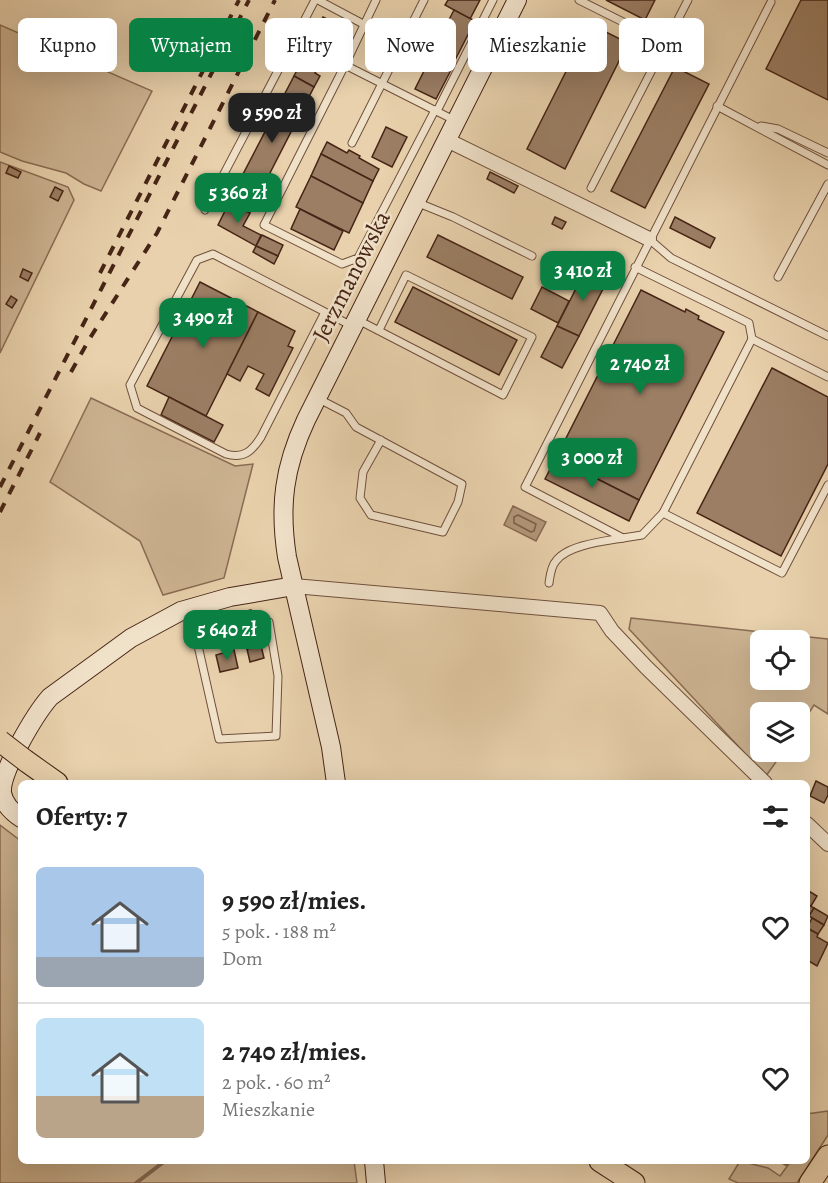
<!DOCTYPE html>
<html lang="pl">
<meta charset="utf-8">
<style>
body{margin:0;font-family:Alegreya,serif;background:#f6f6f6;color:#222;height:100vh;display:flex;flex-direction:column;font-size:22px;white-space:nowrap}
*{box-sizing:border-box;margin:0}
p{font-size:20px;color:#767676}
.icon{flex:none;width:33px;height:33px;fill:none;stroke:currentColor;stroke-width:2;stroke-linecap:round;stroke-linejoin:round}
.map{position:relative;flex:1;overflow:hidden}
.sheet{position:absolute;left:18px;top:780px;width:792px;height:384px;display:flex;flex-direction:column;background:#fff;border-radius:9px;box-shadow:0 6px 24px #0002}
.sheet>*{flex:none}
.top-card{position:absolute;left:18px;top:18px;width:792px;height:54px;display:flex;gap:12px}
.tools{position:absolute;left:750px;top:630px;display:grid;gap:12px}
.tools a{display:grid;place-items:center;width:60px;height:60px;border-radius:9px;background:#fff;box-shadow:0 6px 24px #0002;font-size:30px}
.price{position:absolute;translate:-50% -51px;padding:0 14px;border-radius:12px;background:#0b8043;color:#fff;font-size:20px;line-height:39px;filter:drop-shadow(0 2px 3px #0008)}
.price::after{content:'';position:absolute;left:50%;top:36px;width:18px;height:14px;margin-left:-9px;background:inherit;clip-path:polygon(0 0,100% 0,50% 100%)}
.price.active{background:#222;color:#fff}
ul{padding:0;list-style:none}
li{display:flex;align-items:center;gap:18px;height:150px;padding:0 18px}
li+li{border-top:2px solid #e0e0e0}
li span{display:grid;place-items:center;flex:none;width:168px;height:120px;border-radius:9px;color:#555}
li>.icon{margin-inline-start:auto}
span .icon{width:72px;height:72px;fill:#fffc;stroke-width:1}
li b{font-size:26px}
h2{display:flex;justify-content:space-between;align-items:center;height:72px;padding:0 18px;font-size:26px}
.pill{padding:0 21px;border-radius:9px;background:#fff;box-shadow:0 6px 24px #0002;font-size:21px;line-height:54px}
.pill.active{background:#0b8043;color:#fff}
.map>svg:first-child{display:block}
.green{fill:#cdb492;stroke:#8a6c54;stroke-width:1.5;fill-rule:evenodd}
.water{fill:#b19779;stroke:#876951;stroke-width:1.5}
.lines{fill:none;stroke-linecap:round;stroke-linejoin:round}
.shore{stroke:#7c5e48;stroke-width:1.5}
.stream{stroke:#876951;stroke-width:4}
.building{fill:#9b7e64;stroke:#472516;stroke-width:1.5}
.lane-casing{stroke:#6f503c;stroke-width:9}
.street-casing{stroke:#6f503c;stroke-width:16}
.secondary-casing{stroke:#472516;stroke-width:20}
.primary-casing{stroke:#472516;stroke-width:23}
.lane{stroke:#f0e1c9;stroke-width:7}
.street{stroke:#f0e1c9;stroke-width:14}
.secondary{stroke:#f0e1c9;stroke-width:18}
.primary{stroke:#e8d1ac;stroke-width:21}
.rail{stroke:#472516;stroke-width:4;stroke-dasharray:10 10;stroke-linecap:butt}
.primary-bridge-casing{stroke:#472516;stroke-width:23;stroke-linecap:butt}
.primary-bridge{stroke:#e8d1ac;stroke-width:21}
.labels{text-anchor:middle;dominant-baseline:central;stroke-width:5;stroke-linejoin:round;paint-order:stroke}
.street-label{font-size:24px;fill:#472516;stroke:#f0e1c9}
</style>
<div class="map">
<svg width="828" height="1183" viewBox="0 0 828 1183">
<rect width="100%" height="100%" fill="#e8d1ac"/>
<filter id="stains"><feTurbulence type="fractalNoise" baseFrequency=".00333" numOctaves="4"/><feColorMatrix values="0 0 0 0 .2 0 0 0 0 .09 0 0 0 0 .02 0 0 0 .5 -.17"/></filter>
<radialGradient id="worn" r=".72"><stop offset=".6" stop-color="#630" stop-opacity="0"/><stop offset="1" stop-color="#630" stop-opacity=".3"/></radialGradient>
<!-- green -->
<g class="green">
<polygon points="0,25 152,91 101,191 84,184 66,173 22,161 0,152"/>
<polygon points="0,162 68,187 74,200 0,353"/>
<polygon points="91,398 235,466 253,464 224,578 163,595 140,541 50,482"/>
<path d="M 631,618 L 828,639 L 828,714 L 814,705 L 800,727 L 800,712 L 760,712 L 760,752 L 783,752 L 766,776 L 629,629 ZM 760,640 L 800,640 L 800,680 L 760,680 Z"/>
<polygon points="0,825 21,841 21,1161 354,1161 357,1183 0,1183"/>
<polygon points="828,1111 828,1135 797,1183 738,1183 729,1179 740,1161 768,1168 780,1176 791,1161 807,1161 807,1114"/>
</g>
<!-- water -->
<polygon class="water" points="513,506 546,522 536,541 504,525"/>
<g class="lines">
<!-- shore -->
<polygon class="shore" points="518,515 536,524 534,531 531,532 514,523 514,517"/>
<!-- stream -->
<g class="stream">
<polyline points="781,1161 786,1164"/>
<polyline points="136,1183 165,1161"/>
</g>
</g>
<!-- building -->
<g class="building">
<polygon points="448,0 480,0 470,19 445,5"/>
<polygon points="606,0 655,0 645,20"/>
<polygon points="801,0 828,0 828,100 766,69"/>
<polygon points="454,10 475,21 454,62 433,51"/>
<polygon points="323,17 337,24 318,62 304,55"/>
<polygon points="590,24 628,43 565,169 527,149"/>
<polygon points="305,55 317,61 314,68 317,70 315,73 320,76 314,87 294,76"/>
<polygon points="430,59 451,70 436,99 415,89"/>
<polygon points="675,67 709,84 645,208 611,191"/>
<polygon points="294,76 314,87 250,212 229,201"/>
<polygon points="386,127 407,137 392,167 372,157"/>
<polygon points="327,142 347,153 349,150 360,156 359,158 379,169 373,181 321,154"/>
<polygon points="321,154 373,181 363,203 311,176"/>
<polygon points="9,166 21,172 18,178 6,173"/>
<polygon points="490,172 518,186 514,193 487,179"/>
<polygon points="311,176 363,203 349,233 296,207"/>
<polygon points="55,187 63,191 58,201 50,197"/>
<polygon points="229,203 250,213 243,226 261,235 256,246 218,225"/>
<polygon points="300,209 343,231 334,250 291,229"/>
<polygon points="555,217 566,222 562,229 552,224"/>
<polygon points="675,217 715,238 710,248 670,228"/>
<polygon points="262,235 283,245 278,256 256,246"/>
<polygon points="438,235 523,277 512,299 427,257"/>
<polygon points="256,246 278,256 274,264 253,252"/>
<polygon points="587,267 609,277 579,336 557,326"/>
<polygon points="23,269 32,273 28,281 20,277"/>
<polygon points="200,282 258,312 206,416 147,386"/>
<polygon points="413,287 517,340 499,375 395,322"/>
<polygon points="542,287 569,301 558,323 531,309"/>
<polygon points="641,290 685,312 686,309 699,316 698,319 724,332 639,500 556,458"/>
<polygon points="11,296 17,300 12,308 6,304"/>
<polygon points="258,312 295,331 288,346 293,348 269,396 256,389 264,374 248,366 240,381 227,374"/>
<polygon points="557,326 579,336 562,368 541,357"/>
<polygon points="772,368 828,397 828,464 781,556 697,513"/>
<polygon points="169,397 223,425 214,442 161,415"/>
<polygon points="556,458 639,500 629,521 545,479"/>
<polygon points="251,610 254,627 236,630 233,614"/>
<polygon points="259,637 261,646 247,649 245,640"/>
<polygon points="261,646 264,658 250,662 247,649"/>
<polygon points="234,650 238,668 220,672 216,655"/>
<polygon points="816,781 828,787 828,795 824,803 810,796"/>
<polygon points="807,890 817,896 811,906 807,904"/>
<polygon points="807,904 814,908 808,918 807,917"/>
<polygon points="814,908 828,916 824,925 809,916"/>
<polygon points="812,918 824,925 818,934 807,928"/>
<polygon points="807,928 818,934 817,937 828,943 817,966 807,960"/>
</g>
<g class="lines">
<defs>
<g id="lane">
<polyline points="318,0 365,25"/>
<polyline points="376,0 345,65 264,225 342,264 358,258 435,110"/>
<polyline points="579,0 665,43"/>
<polyline points="345,65 454,120"/>
<polyline points="717,106 828,165"/>
<polyline points="437,111 493,0"/>
<polyline points="761,126 778,129 828,153"/>
<polyline points="352,143 424,0"/>
<polyline points="591,188 688,0"/>
<polyline points="416,202 453,217 532,256"/>
<polyline points="205,210 315,0"/>
<polyline points="649,239 671,258 828,336"/>
<polyline points="635,267 749,323 752,339 663,513 642,535 623,538 525,487 771,2"/>
<polyline points="778,277 828,184"/>
<path d="M 325,312 L 261,437 C 252,451 244,459 226,454 L 137,408 L 130,385 L 197,260 L 213,254 L 352,326"/>
<polyline points="358,320 503,395 532,337 406,275 379,330"/>
<polyline points="752,339 828,377"/>
<polyline points="319,399 346,413 356,427 462,484 458,502 443,532 371,515 360,498 363,472 381,440"/>
<polyline points="663,513 782,573 828,485"/>
<path d="M 549,583 C 550,576 551,566 556,561 C 567,545 605,541 623,538"/>
<polyline points="190,610 219,739 276,736 278,676 269,622"/>
</g>
<g id="street">
<polyline points="447,140 649,239"/>
<polyline points="294,586 600,613 612,631 646,667 765,783"/>
<polyline points="807,824 828,844"/>
</g>
<g id="secondary">
<path d="M 336,783 L 331,747 L 287,557 C 279,506 284,467 306,420 L 517,0"/>
<path d="M 21,818 C 12,812 4,805 2,793 C 0,772 36,713 50,697 L 131,638 L 181,611 L 230,597 L 294,586"/>
<polyline points="374,1161 376,1183"/>
</g>
<g id="primary">
<polyline points="26,761 57,783"/>
<polyline points="600,1161 634,1183"/>
<polyline points="810,1183 828,1156"/>
</g>
</defs>
<!-- lane casing -->
<use href="#lane" class="lane-casing"/>
<!-- street casing -->
<use href="#street" class="street-casing"/>
<!-- secondary casing -->
<use href="#secondary" class="secondary-casing"/>
<!-- primary casing -->
<use href="#primary" class="primary-casing"/>
<!-- lane -->
<use href="#lane" class="lane"/>
<!-- street -->
<use href="#street" class="street"/>
<!-- secondary -->
<use href="#secondary" class="secondary"/>
<!-- primary -->
<use href="#primary" class="primary"/>
<!-- rail -->
<g class="rail">
<polyline points="100,273 239,0"/>
<polyline points="71,372 90,338 157,233 275,0"/>
<polyline points="0,487 249,0"/>
<polyline points="0,512 40,433"/>
</g>
<defs>
<polyline id="primary-bridge" points="0,741 26,761"/>
</defs>
<!-- primary-bridge casing -->
<use href="#primary-bridge" class="primary-bridge-casing"/>
<!-- primary-bridge -->
<use href="#primary-bridge" class="primary-bridge"/>
</g>
<g class="labels">
<!-- street labels -->
<g class="street-label">
<text transform="translate(351 276) rotate(-63)">Jerzmanowska</text>
</g>
</g>
<rect width="100%" height="100%" filter="url(#stains)"/>
<rect width="100%" height="100%" fill="url(#worn)"/>
</svg>
<div class="tools">
<a><svg class="icon" aria-label="locate" viewBox="0 0 24 24"><circle cx="12" cy="12" r="6"/><path d="M12 2v4M12 18v4M2 12h4M18 12h4"/></svg></a>
<a><svg class="icon" aria-label="layers" viewBox="0 0 24 24"><path d="M12 4l9 5-9 5-9-5zM3 14l9 5 9-5"/></svg></a>
</div>
<b class="price active" style="left:272px;top:144px">9 590 zł</b>
<b class="price" style="left:238px;top:224px">5 360 zł</b>
<b class="price" style="left:583px;top:302px">3 410 zł</b>
<b class="price" style="left:203px;top:349px">3 490 zł</b>
<b class="price" style="left:640px;top:395px">2 740 zł</b>
<b class="price" style="left:592px;top:489px">3 000 zł</b>
<b class="price" style="left:227px;top:661px">5 640 zł</b>
<div class="top-card">
<a class="pill">Kupno</a>
<a class="pill active">Wynajem</a>
<a class="pill">Filtry</a>
<a class="pill">Nowe</a>
<a class="pill">Mieszkanie</a>
<a class="pill">Dom</a>
</div>
<section class="sheet">
<h2>Oferty: 7<svg class="icon" aria-label="filters" viewBox="0 0 24 24"><path d="M4 7h16M4 17h16"/><circle cx="9" cy="7" r="2"/><circle cx="15" cy="17" r="2"/></svg></h2>
<ul>
<li><span style="background:linear-gradient(#a9c7e8 75%,#9aa5b1 0)"><svg class="icon" aria-label="home" viewBox="0 0 24 24"><path d="M3 11l9-7 9 7M6 9v11h12V9"/></svg></span><div><b>9 590 zł/mies.</b><p>5 pok. · 188 m²</p><p>Dom</p></div><svg class="icon" aria-label="heart" viewBox="0 0 24 24"><path d="M12 20l-8-8c-3-5 5-10 8-4 3-6 11-1 8 4z"/></svg></li>
<li><span style="background:linear-gradient(#bfe0f5 65%,#b9a48a 0)"><svg class="icon" aria-label="home" viewBox="0 0 24 24"><path d="M3 11l9-7 9 7M6 9v11h12V9"/></svg></span><div><b>2 740 zł/mies.</b><p>2 pok. · 60 m²</p><p>Mieszkanie</p></div><svg class="icon" aria-label="heart" viewBox="0 0 24 24"><path d="M12 20l-8-8c-3-5 5-10 8-4 3-6 11-1 8 4z"/></svg></li>
</ul>
</section>
</div>
